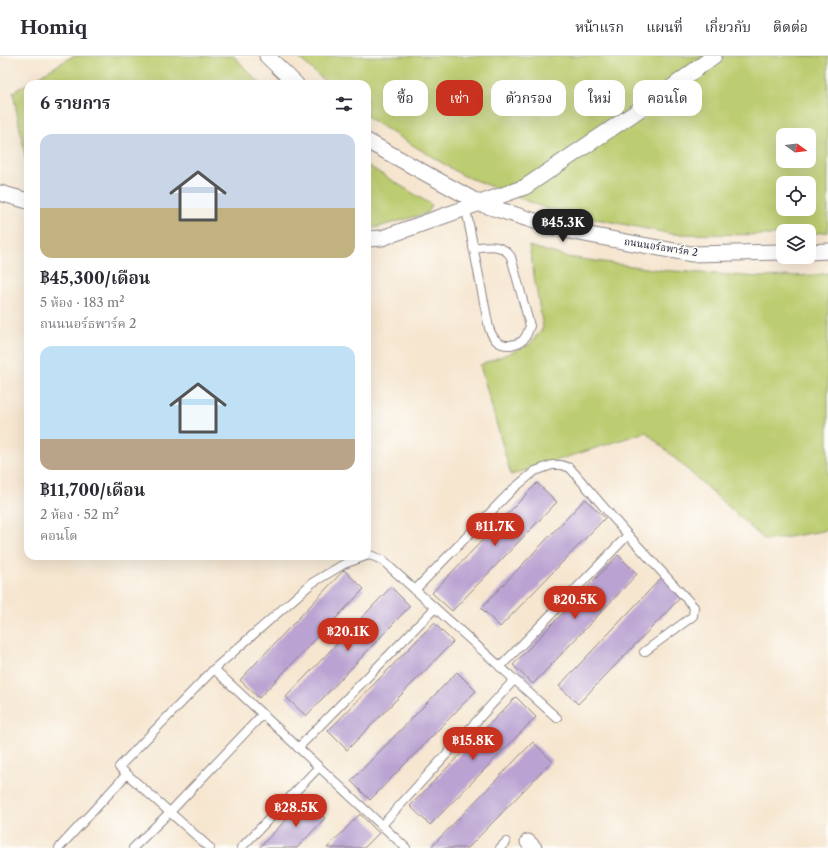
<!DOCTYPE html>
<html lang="th">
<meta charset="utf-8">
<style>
body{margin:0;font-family:"Libre Caslon Text","Noto Serif Thai",serif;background:#f7f7f7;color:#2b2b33;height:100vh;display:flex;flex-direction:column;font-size:15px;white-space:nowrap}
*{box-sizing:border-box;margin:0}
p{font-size:13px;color:#7c7c81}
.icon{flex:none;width:22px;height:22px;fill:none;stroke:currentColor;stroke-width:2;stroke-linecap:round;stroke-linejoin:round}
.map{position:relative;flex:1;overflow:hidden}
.sheet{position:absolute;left:24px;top:24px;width:347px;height:480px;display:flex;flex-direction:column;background:#fff;border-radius:12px;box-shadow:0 4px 16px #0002}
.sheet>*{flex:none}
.hud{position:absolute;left:383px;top:24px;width:380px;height:36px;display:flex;gap:8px}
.needle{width:26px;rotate:105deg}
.controls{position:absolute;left:776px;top:72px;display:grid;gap:8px}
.controls a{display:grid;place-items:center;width:40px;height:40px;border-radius:8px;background:#fff;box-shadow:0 4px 16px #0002;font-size:20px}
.price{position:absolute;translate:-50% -34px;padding:0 9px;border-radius:14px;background:#c8321e;color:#fff;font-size:13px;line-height:26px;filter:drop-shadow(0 1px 2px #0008)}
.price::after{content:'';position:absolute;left:50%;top:24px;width:12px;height:9px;margin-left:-6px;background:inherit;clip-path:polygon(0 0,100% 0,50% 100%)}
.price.active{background:#222;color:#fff}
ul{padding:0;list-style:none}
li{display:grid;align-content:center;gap:8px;height:212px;padding:0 16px}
li span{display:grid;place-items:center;height:124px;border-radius:12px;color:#555}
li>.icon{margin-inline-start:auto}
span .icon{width:72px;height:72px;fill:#fffc;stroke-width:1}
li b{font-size:17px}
h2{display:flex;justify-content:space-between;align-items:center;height:48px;padding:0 16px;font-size:17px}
.chip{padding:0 14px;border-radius:12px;background:#fff;box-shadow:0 4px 16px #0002;font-size:14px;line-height:36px}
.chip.active{background:#c8321e;color:#fff}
header{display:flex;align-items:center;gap:24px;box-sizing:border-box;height:56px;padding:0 20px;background:#fff;border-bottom:1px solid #e1e1e2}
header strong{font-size:19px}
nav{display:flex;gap:22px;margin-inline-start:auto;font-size:14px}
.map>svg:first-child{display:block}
.green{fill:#bccc6f;stroke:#6f7755;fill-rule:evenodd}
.building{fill:#baa3d2}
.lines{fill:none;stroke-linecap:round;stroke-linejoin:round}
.lane-casing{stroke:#8c8486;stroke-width:10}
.street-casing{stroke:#8c8486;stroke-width:17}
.lane{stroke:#fff;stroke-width:8}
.street{stroke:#fff;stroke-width:15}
.labels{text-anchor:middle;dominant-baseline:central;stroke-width:3;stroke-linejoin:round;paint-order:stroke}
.street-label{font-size:10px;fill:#22223b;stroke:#fdfcf7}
</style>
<header>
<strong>Homiq</strong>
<nav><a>หน้าแรก</a><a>แผนที่</a><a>เกี่ยวกับ</a><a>ติดต่อ</a></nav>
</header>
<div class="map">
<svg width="828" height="792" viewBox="0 0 828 792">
<rect width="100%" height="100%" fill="#fdfcf7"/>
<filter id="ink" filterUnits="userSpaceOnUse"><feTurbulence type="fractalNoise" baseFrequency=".025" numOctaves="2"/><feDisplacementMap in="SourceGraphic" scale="8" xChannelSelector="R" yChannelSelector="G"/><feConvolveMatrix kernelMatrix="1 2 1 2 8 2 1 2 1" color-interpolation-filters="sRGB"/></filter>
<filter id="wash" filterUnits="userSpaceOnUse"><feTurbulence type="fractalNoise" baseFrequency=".012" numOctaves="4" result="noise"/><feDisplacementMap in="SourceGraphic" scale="16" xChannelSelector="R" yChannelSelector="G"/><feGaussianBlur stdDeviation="0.9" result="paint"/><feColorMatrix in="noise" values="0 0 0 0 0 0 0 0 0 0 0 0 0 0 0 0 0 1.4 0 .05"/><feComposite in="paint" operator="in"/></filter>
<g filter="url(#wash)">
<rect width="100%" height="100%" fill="#f6e6d0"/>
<!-- green -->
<g class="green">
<polygon points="73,0 234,0 254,22 261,28 28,28 28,116 13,36"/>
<path d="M 297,0 L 828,0 L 828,176 L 809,178 L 809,175 L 783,175 L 783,179 L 672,178 L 547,153 L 462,119 L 373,65 L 367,60 L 367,28 L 328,28 ZM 783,79 L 809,79 L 809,105 L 783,105 ZM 783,127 L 809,127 L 809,153 L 783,153 Z"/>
<polygon points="367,109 432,149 428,157 367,174"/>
<polygon points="529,190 567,201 660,214 759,221 816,219 828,217 828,474 766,485 646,376 511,419 480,309 529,289 543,272"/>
</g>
<g id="blocks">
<!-- building -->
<g class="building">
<polygon points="537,427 557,446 452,555 432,537"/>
<polygon points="585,443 605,462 500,571 481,552"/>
<polygon points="618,499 637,518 533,628 513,609"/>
<polygon points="344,514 364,533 259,642 240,624"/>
<polygon points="663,520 683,539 578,648 559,630"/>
<polygon points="391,531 410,550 306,660 286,641"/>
<polygon points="434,567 453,586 347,694 328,675"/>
<polygon points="457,616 476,635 370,744 351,725"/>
<polygon points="516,641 536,661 430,769 410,750"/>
<polygon points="533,686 552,705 468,792 430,792"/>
<polygon points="306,743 325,762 297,792 259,792"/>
<polygon points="360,758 379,777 364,792 327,792"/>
</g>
</g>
</g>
<g filter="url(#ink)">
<use href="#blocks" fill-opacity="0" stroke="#8c8486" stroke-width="1"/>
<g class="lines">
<defs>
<g id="lane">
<path d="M 466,153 L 489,272 C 493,283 498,290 511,289 C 515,288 520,287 523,284 C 527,280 528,275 530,270 L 511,201 C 502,187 488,190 473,192"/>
<polyline points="367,500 370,499 382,504 557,662"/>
<polyline points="415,534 512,434 535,415 552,409 561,409 570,412 628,479 694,551 693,560 644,596"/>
<polyline points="500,611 628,479"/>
<polyline points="214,613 406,792"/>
<polyline points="298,692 435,552"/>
<polyline points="382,769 514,624"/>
<polyline points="59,792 127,718"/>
<polyline points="133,792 170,756 263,658"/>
<polyline points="210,792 119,711 214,613 312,527 344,508 366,500"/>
<polyline points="241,792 319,711"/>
<polyline points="500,792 506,786"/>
</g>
<g id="street">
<polyline points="267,0 296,28"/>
<polyline points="367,85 481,148 563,174 691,198 783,196"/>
<polyline points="0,137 28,145"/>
<polyline points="367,183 382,182 525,131 661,39 714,0"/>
<polyline points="809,196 828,195"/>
<polyline points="528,786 534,792"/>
</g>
</defs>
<!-- lane casing -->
<use href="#lane" class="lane-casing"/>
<!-- street casing -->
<use href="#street" class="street-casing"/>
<!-- lane -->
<use href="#lane" class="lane"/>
<!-- street -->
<use href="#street" class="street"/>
</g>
</g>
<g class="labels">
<!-- street labels -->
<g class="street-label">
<text transform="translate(661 191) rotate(9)">ถนนนอร์ธพาร์ค 2</text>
</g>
</g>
</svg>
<div class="controls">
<a><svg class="needle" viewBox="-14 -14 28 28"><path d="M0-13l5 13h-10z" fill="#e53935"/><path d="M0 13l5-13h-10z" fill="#7c7c81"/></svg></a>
<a><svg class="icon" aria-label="locate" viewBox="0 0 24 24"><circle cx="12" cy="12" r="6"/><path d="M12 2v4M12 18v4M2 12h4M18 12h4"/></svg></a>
<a><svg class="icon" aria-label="layers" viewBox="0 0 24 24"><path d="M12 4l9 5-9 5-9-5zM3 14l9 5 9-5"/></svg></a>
</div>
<b class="price active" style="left:563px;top:187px">฿45.3K</b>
<b class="price" style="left:495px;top:491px">฿11.7K</b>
<b class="price" style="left:575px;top:564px">฿20.5K</b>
<b class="price" style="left:348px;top:596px">฿20.1K</b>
<b class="price" style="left:473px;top:705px">฿15.8K</b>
<b class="price" style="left:296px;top:772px">฿28.5K</b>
<div class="hud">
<a class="chip">ซื้อ</a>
<a class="chip active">เช่า</a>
<a class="chip">ตัวกรอง</a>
<a class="chip">ใหม่</a>
<a class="chip">คอนโด</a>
</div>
<section class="sheet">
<h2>6 รายการ<svg class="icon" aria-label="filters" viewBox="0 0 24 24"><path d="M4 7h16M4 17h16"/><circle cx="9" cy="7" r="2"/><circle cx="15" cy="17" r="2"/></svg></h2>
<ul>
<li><span style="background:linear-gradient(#c9d6e8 60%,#c2b280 0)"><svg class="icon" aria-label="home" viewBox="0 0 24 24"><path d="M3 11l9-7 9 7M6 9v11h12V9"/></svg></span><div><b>฿45,300/เดือน</b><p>5 ห้อง · 183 m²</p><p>ถนนนอร์ธพาร์ค 2</p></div></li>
<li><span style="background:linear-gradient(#bfe0f5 75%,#b9a48a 0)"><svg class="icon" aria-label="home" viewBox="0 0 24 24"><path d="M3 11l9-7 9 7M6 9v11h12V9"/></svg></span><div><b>฿11,700/เดือน</b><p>2 ห้อง · 52 m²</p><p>คอนโด</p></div></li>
</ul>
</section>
</div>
